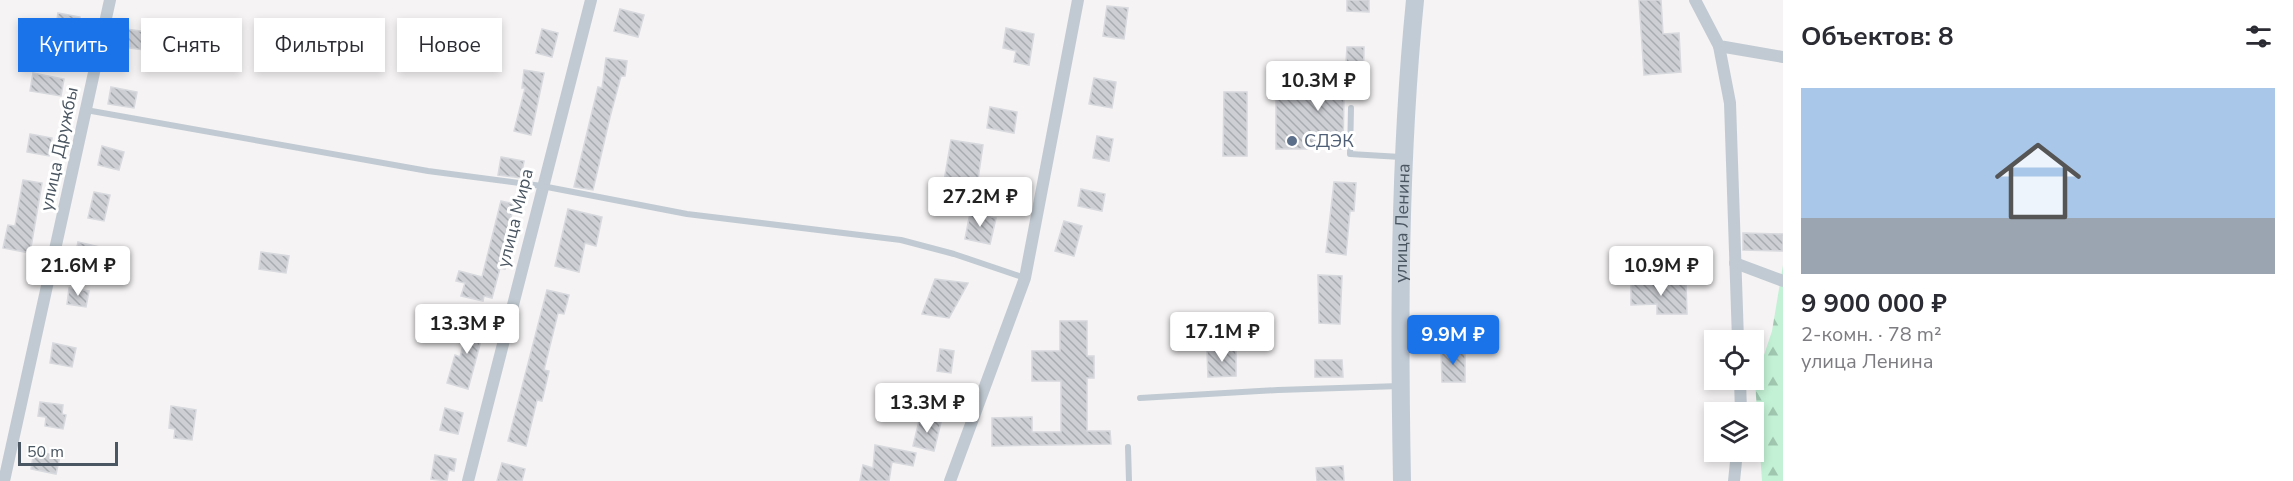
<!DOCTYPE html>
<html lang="ru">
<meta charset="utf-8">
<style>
body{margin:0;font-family:"Nunito Sans",sans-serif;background:#f7f7f7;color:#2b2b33;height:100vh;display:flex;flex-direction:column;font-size:22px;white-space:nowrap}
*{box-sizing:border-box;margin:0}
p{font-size:20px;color:#7c7c81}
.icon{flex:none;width:33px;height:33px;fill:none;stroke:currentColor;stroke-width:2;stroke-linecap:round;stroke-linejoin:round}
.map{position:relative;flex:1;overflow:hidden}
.sheet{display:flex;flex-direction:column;background:#fff;width:510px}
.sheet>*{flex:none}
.top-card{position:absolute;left:18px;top:18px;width:570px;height:54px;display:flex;gap:12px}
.tools{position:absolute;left:1704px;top:330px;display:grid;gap:12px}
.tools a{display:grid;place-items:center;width:60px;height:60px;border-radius:0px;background:#fff;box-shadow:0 3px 9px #0003;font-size:30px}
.scale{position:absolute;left:18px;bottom:15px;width:100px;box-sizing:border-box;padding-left:6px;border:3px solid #4a5661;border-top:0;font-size:16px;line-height:21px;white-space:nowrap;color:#4a5661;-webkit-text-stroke:4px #fff;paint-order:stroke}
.price{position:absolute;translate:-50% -51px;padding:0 14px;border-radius:6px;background:#fff;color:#222;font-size:20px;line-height:39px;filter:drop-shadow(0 2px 3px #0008)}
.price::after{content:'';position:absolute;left:50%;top:36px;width:18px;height:14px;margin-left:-9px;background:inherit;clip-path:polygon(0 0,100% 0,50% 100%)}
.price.on{background:#1a73e8;color:#fff}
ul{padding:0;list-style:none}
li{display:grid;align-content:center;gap:12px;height:318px;padding:0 18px}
li span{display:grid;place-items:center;height:186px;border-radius:0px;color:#555}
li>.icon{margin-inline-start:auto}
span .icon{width:108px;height:108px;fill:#fffc;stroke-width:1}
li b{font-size:26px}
h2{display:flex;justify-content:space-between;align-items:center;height:72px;padding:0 18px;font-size:26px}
.pill{padding:0 21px;border-radius:0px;background:#fff;box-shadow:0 3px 9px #0003;font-size:21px;line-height:54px}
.pill.on{background:#1a73e8;color:#fff}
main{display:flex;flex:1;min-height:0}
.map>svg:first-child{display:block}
.forest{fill:url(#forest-firs)}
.building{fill:url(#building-back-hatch);stroke:#d7d9de;stroke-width:1.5}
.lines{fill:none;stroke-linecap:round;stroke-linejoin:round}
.lane{stroke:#c1cad2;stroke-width:6}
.street{stroke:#c1cad2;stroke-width:12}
.secondary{stroke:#c1cbd6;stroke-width:18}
.service-dot{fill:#5c6f8a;stroke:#fff;stroke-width:2}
.labels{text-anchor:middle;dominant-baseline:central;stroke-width:6;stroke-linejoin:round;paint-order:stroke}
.service-label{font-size:18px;fill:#4e5e75;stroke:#fff;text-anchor:start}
.street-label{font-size:18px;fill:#4a5661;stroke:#fff}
</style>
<main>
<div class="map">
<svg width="1783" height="481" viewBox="0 0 1783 481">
<defs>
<pattern id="forest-firs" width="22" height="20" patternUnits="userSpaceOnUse" patternTransform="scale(1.5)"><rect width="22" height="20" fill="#c3f1d5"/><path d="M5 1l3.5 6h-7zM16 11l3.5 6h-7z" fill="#a0c6b0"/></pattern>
<pattern id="building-back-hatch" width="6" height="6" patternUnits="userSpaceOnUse" patternTransform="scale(1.5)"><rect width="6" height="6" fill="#cdcfd5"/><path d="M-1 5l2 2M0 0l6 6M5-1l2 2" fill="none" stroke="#a8abb0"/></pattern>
</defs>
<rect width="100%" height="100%" fill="#f5f3f3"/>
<!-- forest -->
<polygon class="forest" points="1783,265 1783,481 1762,481 1755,382 1772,331"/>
<!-- building -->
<g class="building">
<polygon points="1347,0 1369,0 1369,12 1347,11"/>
<polygon points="1639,0 1661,0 1663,34 1679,33 1681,72 1644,75"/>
<polygon points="1107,6 1128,8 1124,39 1103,36"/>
<polygon points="620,9 644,15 638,37 614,31"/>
<polygon points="58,13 80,17 76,36 55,32"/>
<polygon points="1006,28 1034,34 1029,65 1014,62 1016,51 1003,48"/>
<polygon points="126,29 147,32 144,50 123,47"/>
<polygon points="542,29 558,33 552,57 536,53"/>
<polygon points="1347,47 1364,47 1363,95 1344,95 1343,149 1276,149 1276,95 1344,95"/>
<polygon points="606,58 627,61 625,76 621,76 610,117 593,190 574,187 598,87 602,88"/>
<polygon points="524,70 544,73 531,135 514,131 525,88 522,88"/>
<polygon points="33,73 64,79 61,96 30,91"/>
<polygon points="1094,78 1116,82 1112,108 1089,104"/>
<polygon points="111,87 137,92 134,108 108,104"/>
<polygon points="1224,92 1247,92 1247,156 1223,156"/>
<polygon points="990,107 1017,112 1014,133 987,128"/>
<polygon points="30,134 52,138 49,156 27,152"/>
<polygon points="1097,136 1113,139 1109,161 1093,158"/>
<polygon points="951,140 983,145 977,186 944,181"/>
<polygon points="102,146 124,152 119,170 98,165"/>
<polygon points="501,157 524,161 521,178 498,175"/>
<polygon points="23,180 42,183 30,253 3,248 8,225 15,226"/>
<polygon points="1334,182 1356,183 1354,211 1350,211 1346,255 1326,252"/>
<polygon points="1081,189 1105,194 1102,211 1078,206"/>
<polygon points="94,192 110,195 104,221 88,218"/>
<polygon points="501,201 514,204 502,258 507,259 505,269 500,268 492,298 484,296 483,301 461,296 465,283 456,281 459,271 482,277"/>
<polygon points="568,209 602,217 596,246 585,243 579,272 555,266"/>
<polygon points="970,213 996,218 990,244 965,239"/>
<polygon points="1064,221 1082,226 1074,256 1055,251"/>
<polygon points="1743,233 1783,234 1783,251 1743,250"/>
<polygon points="78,242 100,247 96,265 74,260"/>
<polygon points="261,252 289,256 286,273 259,269"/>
<polygon points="1318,275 1342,276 1340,324 1319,323"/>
<polygon points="935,279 968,283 949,318 922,314"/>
<polygon points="1631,284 1686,284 1687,314 1657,314 1657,304 1631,305"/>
<polygon points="69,288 89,291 86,307 67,304"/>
<polygon points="547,290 569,295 564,314 558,313 544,370 549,371 542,401 537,400 526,446 508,441"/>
<polygon points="470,318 486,322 468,389 447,383 455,355 460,357"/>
<polygon points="1060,321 1087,321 1087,356 1094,356 1094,378 1087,378 1087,431 1110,431 1111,444 992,446 992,418 1032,417 1032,432 1061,432 1061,381 1032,381 1032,351 1060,351"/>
<polygon points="53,343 76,348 72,367 50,363"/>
<polygon points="940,349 954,351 951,373 937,371"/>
<polygon points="1236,350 1236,376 1208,377 1207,351"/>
<polygon points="1441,350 1465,350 1465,382 1442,382"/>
<polygon points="1315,360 1342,360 1343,377 1315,377"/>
<polygon points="40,402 63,405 62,414 66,415 63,429 45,426 46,417 38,416"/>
<polygon points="171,406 196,410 192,440 174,438 175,429 169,428"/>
<polygon points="445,408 463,413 458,434 440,430"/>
<polygon points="920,417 941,422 934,451 913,446"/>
<polygon points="875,445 916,453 913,466 892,462 889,481 860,481 863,465 873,468"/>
<polygon points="34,451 60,456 56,474 31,469"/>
<polygon points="435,455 456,459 454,471 449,470 447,481 431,479"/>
<polygon points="502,463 525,469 522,481 497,481"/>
<polygon points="1343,466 1344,481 1317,481 1316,468"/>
</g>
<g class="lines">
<!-- lane -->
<g class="lane">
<polyline points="1351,108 1350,154 1401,157"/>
<polyline points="86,110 428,171 542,186 687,214 901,240 954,254 1025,278"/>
<polyline points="1140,398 1278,390 1400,386"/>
<polyline points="1128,447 1129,481"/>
</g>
<!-- street -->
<g class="street">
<polyline points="1695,0 1719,46 1783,57"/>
<polyline points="1719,46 1730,103 1738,340"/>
<polyline points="1735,263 1783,281"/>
<polyline points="1740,380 1741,412"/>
<polyline points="4,481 110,0"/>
<polyline points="468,481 591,0"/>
<polyline points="950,481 1025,278 1078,0"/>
<polyline points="1734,481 1737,452"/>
</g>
<!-- secondary -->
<path class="secondary" id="s1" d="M 1402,481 C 1399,321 1399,160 1415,0"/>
</g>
<!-- markers -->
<circle class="service-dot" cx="1292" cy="141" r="6"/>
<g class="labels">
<!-- service labels -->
<g class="service-label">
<text x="1304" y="141">СДЭК</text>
</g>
<!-- street labels -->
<g class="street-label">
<text transform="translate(59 149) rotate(-78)">улица Дружбы</text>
<text transform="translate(515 218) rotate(-76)">улица Мира</text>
<text stroke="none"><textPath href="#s1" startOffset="258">улица Ленина</textPath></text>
</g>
</g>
</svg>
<div class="tools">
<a><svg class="icon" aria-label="locate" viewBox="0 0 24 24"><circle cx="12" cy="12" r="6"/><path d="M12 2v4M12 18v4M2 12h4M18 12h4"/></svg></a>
<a><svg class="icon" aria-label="layers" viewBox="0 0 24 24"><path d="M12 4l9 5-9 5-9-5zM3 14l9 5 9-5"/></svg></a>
</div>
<div class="scale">50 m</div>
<b class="price" style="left:1318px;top:112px">10.3M ₽</b>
<b class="price" style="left:980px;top:228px">27.2M ₽</b>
<b class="price" style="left:78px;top:297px">21.6M ₽</b>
<b class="price" style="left:1661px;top:297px">10.9M ₽</b>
<b class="price" style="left:467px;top:355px">13.3M ₽</b>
<b class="price" style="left:1222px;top:363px">17.1M ₽</b>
<b class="price on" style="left:1453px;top:366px">9.9M ₽</b>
<b class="price" style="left:927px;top:434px">13.3M ₽</b>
<div class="top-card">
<a class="pill on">Купить</a>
<a class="pill">Снять</a>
<a class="pill">Фильтры</a>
<a class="pill">Новое</a>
</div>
</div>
<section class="sheet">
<h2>Объектов: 8<svg class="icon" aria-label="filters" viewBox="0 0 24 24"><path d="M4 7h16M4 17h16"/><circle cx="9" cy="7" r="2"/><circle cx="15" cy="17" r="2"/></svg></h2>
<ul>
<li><span style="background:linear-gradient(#a9c7e8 70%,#9aa5b1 0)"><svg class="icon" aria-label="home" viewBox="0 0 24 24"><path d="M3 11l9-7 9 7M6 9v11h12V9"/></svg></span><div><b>9 900 000 ₽</b><p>2-комн. · 78 m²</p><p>улица Ленина</p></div></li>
</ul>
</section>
</main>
